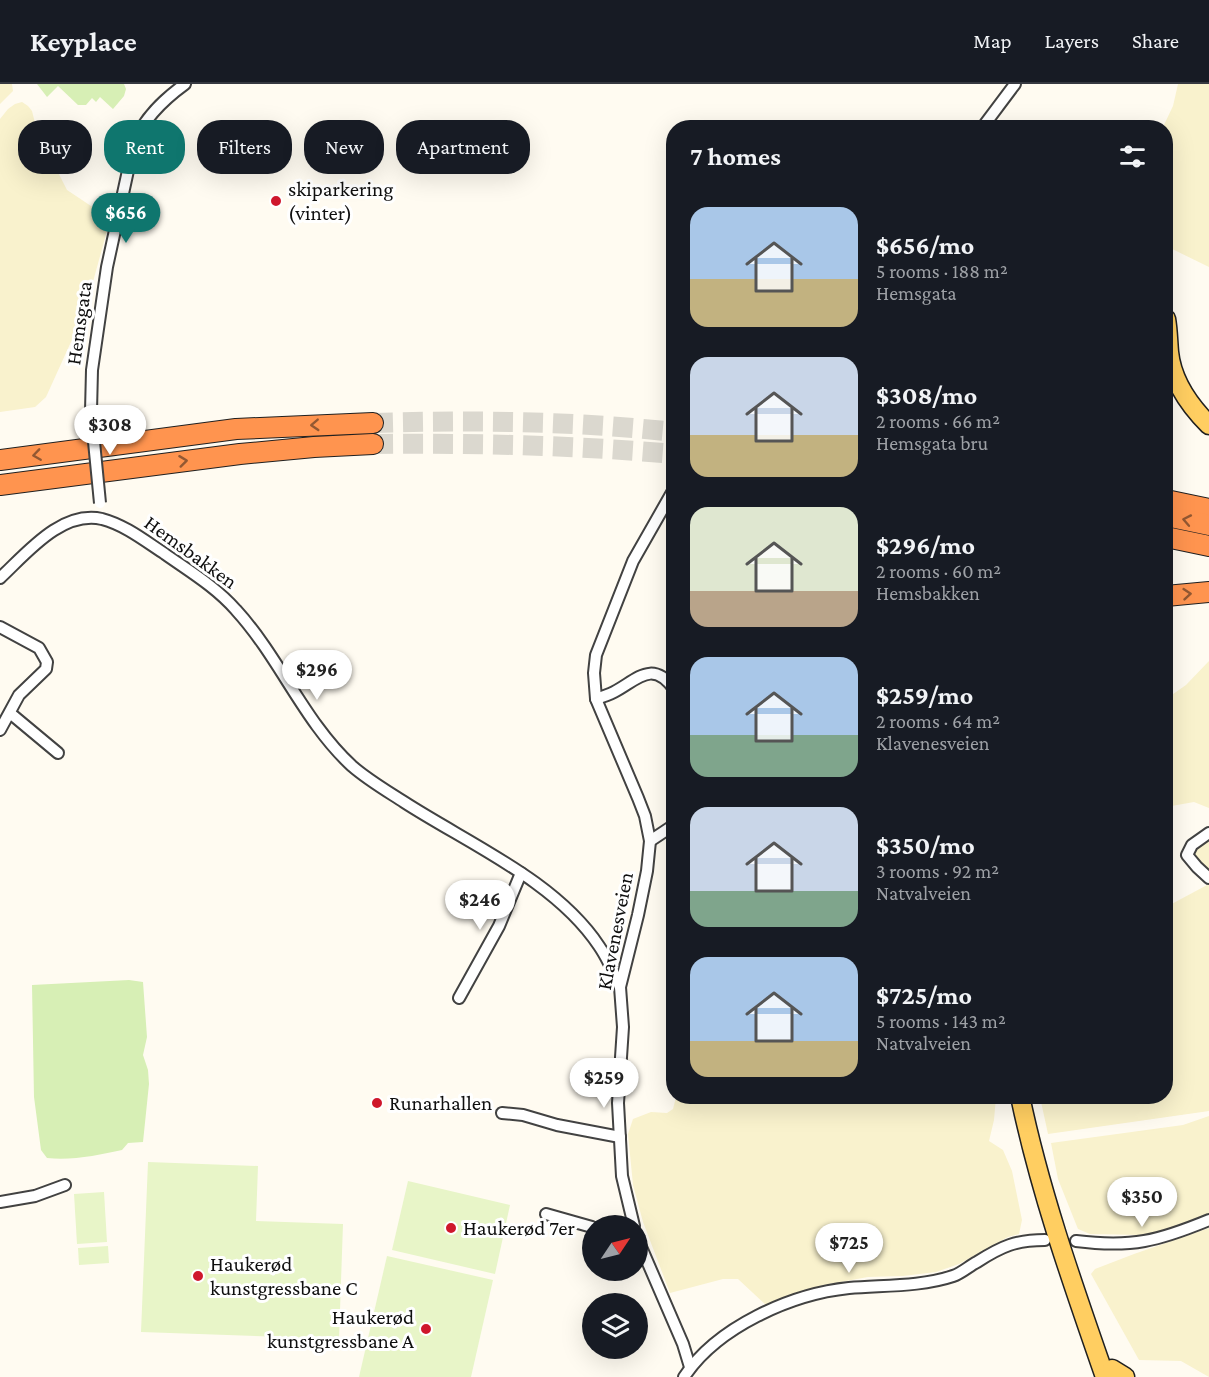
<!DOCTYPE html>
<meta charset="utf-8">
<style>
body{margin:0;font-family:"Crimson Pro",serif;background:#20242c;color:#f1f3f6;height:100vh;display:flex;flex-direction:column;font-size:22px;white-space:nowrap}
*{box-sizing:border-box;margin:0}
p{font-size:20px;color:#9ea1a6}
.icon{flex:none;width:33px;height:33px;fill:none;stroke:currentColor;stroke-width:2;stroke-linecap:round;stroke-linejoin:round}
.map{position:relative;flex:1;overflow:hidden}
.details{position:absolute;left:666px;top:36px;width:507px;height:984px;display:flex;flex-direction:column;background:#171b24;border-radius:24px;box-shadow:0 6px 24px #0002}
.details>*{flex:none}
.top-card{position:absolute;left:18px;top:36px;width:558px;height:54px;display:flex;gap:12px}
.needle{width:39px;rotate:55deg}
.controls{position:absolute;left:582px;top:1131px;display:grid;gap:12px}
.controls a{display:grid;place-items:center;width:66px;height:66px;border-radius:50%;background:#171b24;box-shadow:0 6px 24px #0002;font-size:30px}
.price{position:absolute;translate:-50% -51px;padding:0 14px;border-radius:21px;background:#fff;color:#222;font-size:20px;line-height:39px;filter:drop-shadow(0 2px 3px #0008)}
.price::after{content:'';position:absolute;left:50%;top:36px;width:18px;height:14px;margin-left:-9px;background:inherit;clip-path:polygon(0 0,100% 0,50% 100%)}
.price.on{background:#0f766e;color:#fff}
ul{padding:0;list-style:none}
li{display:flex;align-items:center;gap:18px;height:150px;padding:0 24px}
li span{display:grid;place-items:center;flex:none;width:168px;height:120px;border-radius:18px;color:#555}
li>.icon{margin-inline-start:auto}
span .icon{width:72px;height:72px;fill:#fffc;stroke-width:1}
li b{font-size:26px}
h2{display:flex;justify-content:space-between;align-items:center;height:72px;padding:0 24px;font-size:26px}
.chip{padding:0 21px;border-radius:24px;background:#171b24;box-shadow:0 6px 24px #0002;font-size:21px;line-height:54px}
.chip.on{background:#0f766e;color:#fff}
header{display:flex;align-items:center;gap:36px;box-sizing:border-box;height:84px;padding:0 30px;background:#171b24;border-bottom:2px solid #363941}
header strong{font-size:28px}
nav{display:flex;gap:33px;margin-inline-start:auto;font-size:21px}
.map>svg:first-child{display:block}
.farmland{fill:#f9f2cd}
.green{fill:#d7efb5}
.pitch{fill:#e8f5c8}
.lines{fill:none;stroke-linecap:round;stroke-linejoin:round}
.motorway-tunnel{stroke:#dbd8cf;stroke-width:20;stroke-dasharray:20 10;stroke-linecap:butt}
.minor-casing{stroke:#424242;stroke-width:14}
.primary-casing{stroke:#202020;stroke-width:21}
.motorway-casing{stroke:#202020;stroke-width:22}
.minor{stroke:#fff;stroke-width:10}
.primary{stroke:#ffce61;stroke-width:18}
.motorway{stroke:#ff944f;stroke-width:20}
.minor-bridge-casing{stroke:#424242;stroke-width:14;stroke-linecap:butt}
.minor-bridge{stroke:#fff;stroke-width:10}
.oneway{stroke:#935832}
.poi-dot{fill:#cf172c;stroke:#fff;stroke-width:2}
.labels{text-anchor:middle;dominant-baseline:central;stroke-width:6;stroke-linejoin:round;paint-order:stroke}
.poi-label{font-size:21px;fill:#0f0f0f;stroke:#fff;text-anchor:start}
.street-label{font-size:21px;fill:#0f0f0f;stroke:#fff}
</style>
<header>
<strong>Keyplace</strong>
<nav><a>Map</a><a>Layers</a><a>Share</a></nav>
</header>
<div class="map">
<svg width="1209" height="1293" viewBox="0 0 1209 1293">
<rect width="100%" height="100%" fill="#fffbf1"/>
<!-- farmland -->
<g class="farmland">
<polygon points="0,0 12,0 13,7 0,20"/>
<polygon points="1178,0 1209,0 1209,183 1166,162 1166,44 1163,43 1173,22"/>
<polygon points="22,18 28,22 32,27 37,47 67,106 103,130 108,136 108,143 85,227 46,313 35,323 0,328 0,35 8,25 15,20"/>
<polygon points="1209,577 1209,724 1194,718 1166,723 1166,615 1186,601"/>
<polygon points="1209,754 1209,789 1194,774 1193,768"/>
<polygon points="1209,800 1209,1027 1048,1050 1040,1013 1166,1012 1166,823"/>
<polygon points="676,1013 996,1013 994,1036 989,1057 1003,1066 1012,1087 1022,1136 1019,1150 1008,1153 959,1180 936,1188 903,1192 868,1193 824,1201 766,1221 738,1195 723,1195 670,1209 643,1138 633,1101 628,1050 633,1035 651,1028 667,1029 673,1025"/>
<polygon points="1209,1032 1209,1130 1175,1144 1143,1151 1090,1150 1078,1145 1058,1095 1051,1059 1183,1041"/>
<polygon points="1209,1144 1209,1293 1181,1277 1139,1276 1091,1190 1095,1185 1134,1170"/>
</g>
<!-- green -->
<g class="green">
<polygon points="37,0 124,0 126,5 124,12 113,25 100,13 96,18 92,14 86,21 78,21 58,2 47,13"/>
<path d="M 129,896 L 143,898 L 147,953 L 143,971 L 148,986 L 149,1000 L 143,1058 L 128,1059 L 122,1066 C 99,1071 71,1077 47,1074 L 41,1066 L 34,1013 L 32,901 Z"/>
</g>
<!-- pitch -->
<g class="pitch">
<polygon points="148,1078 258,1082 256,1137 343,1140 339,1255 141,1248"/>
<polygon points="408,1097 510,1121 495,1190 392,1166"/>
<polygon points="104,1108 107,1158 77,1160 74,1110"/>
<polygon points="108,1162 109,1179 79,1181 78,1164"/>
<polygon points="387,1172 493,1196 471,1293 359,1293"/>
</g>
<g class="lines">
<!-- motorway-tunnel -->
<g class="motorway-tunnel">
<path d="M 373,339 C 473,336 574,337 674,348"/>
<path d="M 373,360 C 474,359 573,361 674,370"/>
</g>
<defs>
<g id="minor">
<polyline points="982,44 1015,0"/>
<path d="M 91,327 L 92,286 L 107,183 L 134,59 C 144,34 163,16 185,0"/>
<path d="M 0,494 C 26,470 61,426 102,435 C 125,441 145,457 165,470 C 189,487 216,503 236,526 C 280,574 304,638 352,682 C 368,696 387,707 404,718 C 469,760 556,797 599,862 C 608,875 614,889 620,903"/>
<polyline points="0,543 39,564 47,578 46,585 19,611 0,646"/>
<path d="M 596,615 C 602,613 608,611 614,608 C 637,596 652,575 674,605"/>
<polyline points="10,629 58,669"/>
<polyline points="1209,749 1192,761 1187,771 1197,783 1209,794"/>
<polyline points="650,757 674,741"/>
<polyline points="459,914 499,842 521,789"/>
<polyline points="502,1029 523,1031 557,1041 620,1053"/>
<polyline points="0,1118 35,1112 65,1101"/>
<polyline points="546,1130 592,1143"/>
<polyline points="634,1142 622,1092 618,1019 623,943 620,903 638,831 647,787 650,757 645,732 638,714 596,615 594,589 596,571 633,477 674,405"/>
<polyline points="638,1156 683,1260 690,1283"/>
<path d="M 1076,1157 C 1132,1164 1158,1157 1209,1136"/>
<path d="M 684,1293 C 717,1243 791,1210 849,1204 C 883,1201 920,1203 953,1192 C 962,1189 969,1182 977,1178 C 1002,1162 1016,1156 1045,1156"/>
</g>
<g id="primary">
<path d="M 1166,235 C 1168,246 1168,257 1169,268 C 1172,297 1189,321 1209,341"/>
<path d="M 1020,1012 C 1040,1108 1073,1201 1105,1293"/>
<polyline points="1112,1285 1125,1293"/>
</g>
<g id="motorway">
<polyline points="0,376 236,345 373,339"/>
<polyline points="0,401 240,370 314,363 373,360"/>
<polyline points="1166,416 1209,425"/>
<polyline points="1166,432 1209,441"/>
<polyline points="1166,453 1209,462"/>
<polyline points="1166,512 1209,508"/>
</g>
</defs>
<!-- minor casing -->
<use href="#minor" class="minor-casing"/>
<!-- primary casing -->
<use href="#primary" class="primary-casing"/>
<!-- motorway casing -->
<use href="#motorway" class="motorway-casing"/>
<!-- minor -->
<use href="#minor" class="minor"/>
<!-- primary -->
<use href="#primary" class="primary"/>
<!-- motorway -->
<use href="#motorway" class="motorway"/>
<defs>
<polyline id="minor-bridge" points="91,327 100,419"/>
</defs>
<!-- minor-bridge casing -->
<use href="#minor-bridge" class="minor-bridge-casing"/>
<!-- minor-bridge -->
<use href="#minor-bridge" class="minor-bridge"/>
</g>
<!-- one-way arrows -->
<defs><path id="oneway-chevron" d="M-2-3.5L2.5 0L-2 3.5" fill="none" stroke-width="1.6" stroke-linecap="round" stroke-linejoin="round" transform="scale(1.5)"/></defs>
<g class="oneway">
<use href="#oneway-chevron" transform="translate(315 341) rotate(177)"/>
<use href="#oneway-chevron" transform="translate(37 371) rotate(172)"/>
<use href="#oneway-chevron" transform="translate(183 377) rotate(-7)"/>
<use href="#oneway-chevron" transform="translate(1187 436) rotate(-169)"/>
<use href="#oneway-chevron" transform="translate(1187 510) rotate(-5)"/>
</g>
<!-- markers -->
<g class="poi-dot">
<circle cx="276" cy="117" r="6"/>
<circle cx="377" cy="1019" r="6"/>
<circle cx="451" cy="1144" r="6"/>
<circle cx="198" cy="1192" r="6"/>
<circle cx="426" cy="1245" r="6"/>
</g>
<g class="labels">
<!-- poi labels -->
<g class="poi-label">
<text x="288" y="105">skiparkering<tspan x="288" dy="24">(vinter)</tspan></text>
<text x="389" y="1019">Runarhallen</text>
<text x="463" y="1144">Haukerød 7er</text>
<text x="210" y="1180">Haukerød<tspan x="210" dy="24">kunstgressbane C</tspan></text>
<text x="414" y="1233" text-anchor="end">Haukerød<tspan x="414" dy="24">kunstgressbane A</tspan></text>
</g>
<!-- street labels -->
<g class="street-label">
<text transform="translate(79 239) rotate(-82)">Hemsgata</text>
<text transform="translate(191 468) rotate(36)">Hemsbakken</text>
<text transform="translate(615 847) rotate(-79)">Klavenesveien</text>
</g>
</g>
</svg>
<div class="controls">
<a><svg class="needle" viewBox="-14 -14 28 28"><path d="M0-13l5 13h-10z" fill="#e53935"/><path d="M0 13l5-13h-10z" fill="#9ea1a6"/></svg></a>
<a><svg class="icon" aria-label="layers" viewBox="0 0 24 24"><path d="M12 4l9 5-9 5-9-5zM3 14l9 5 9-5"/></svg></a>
</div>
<b class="price on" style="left:126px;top:160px">$656</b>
<b class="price" style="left:110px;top:372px">$308</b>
<b class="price" style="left:317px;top:617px">$296</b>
<b class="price" style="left:480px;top:847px">$246</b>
<b class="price" style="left:604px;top:1025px">$259</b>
<b class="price" style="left:1142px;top:1144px">$350</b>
<b class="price" style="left:849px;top:1190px">$725</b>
<div class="top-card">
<a class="chip">Buy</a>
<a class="chip on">Rent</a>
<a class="chip">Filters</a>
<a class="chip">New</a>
<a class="chip">Apartment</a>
</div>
<section class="details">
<h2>7 homes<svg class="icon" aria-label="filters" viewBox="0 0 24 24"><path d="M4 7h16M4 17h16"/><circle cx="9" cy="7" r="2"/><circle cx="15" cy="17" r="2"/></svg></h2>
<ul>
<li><span style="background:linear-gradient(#a9c7e8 60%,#c2b280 0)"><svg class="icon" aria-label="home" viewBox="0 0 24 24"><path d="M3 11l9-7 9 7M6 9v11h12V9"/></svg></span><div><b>$656/mo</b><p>5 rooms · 188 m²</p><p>Hemsgata</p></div></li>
<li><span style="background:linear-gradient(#c9d6e8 65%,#c2b280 0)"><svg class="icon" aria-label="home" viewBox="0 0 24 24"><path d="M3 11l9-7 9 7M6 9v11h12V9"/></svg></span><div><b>$308/mo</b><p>2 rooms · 66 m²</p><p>Hemsgata bru</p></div></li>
<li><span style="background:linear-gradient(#dfe7d0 70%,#b9a48a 0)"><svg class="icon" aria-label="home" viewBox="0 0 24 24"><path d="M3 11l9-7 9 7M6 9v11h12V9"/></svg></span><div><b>$296/mo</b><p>2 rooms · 60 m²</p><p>Hemsbakken</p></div></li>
<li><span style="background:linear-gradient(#a9c7e8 65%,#7fa58c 0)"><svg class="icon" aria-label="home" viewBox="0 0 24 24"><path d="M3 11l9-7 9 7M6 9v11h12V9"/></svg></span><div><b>$259/mo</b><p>2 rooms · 64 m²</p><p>Klavenesveien</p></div></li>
<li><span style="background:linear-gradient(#c9d6e8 70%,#7fa58c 0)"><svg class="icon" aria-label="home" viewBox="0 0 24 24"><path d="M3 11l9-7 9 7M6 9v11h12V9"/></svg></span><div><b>$350/mo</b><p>3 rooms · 92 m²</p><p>Natvalveien</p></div></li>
<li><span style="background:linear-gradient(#a9c7e8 70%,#c2b280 0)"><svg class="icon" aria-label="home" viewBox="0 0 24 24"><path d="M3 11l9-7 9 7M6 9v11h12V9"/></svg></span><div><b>$725/mo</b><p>5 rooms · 143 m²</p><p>Natvalveien</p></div></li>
</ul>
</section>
</div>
